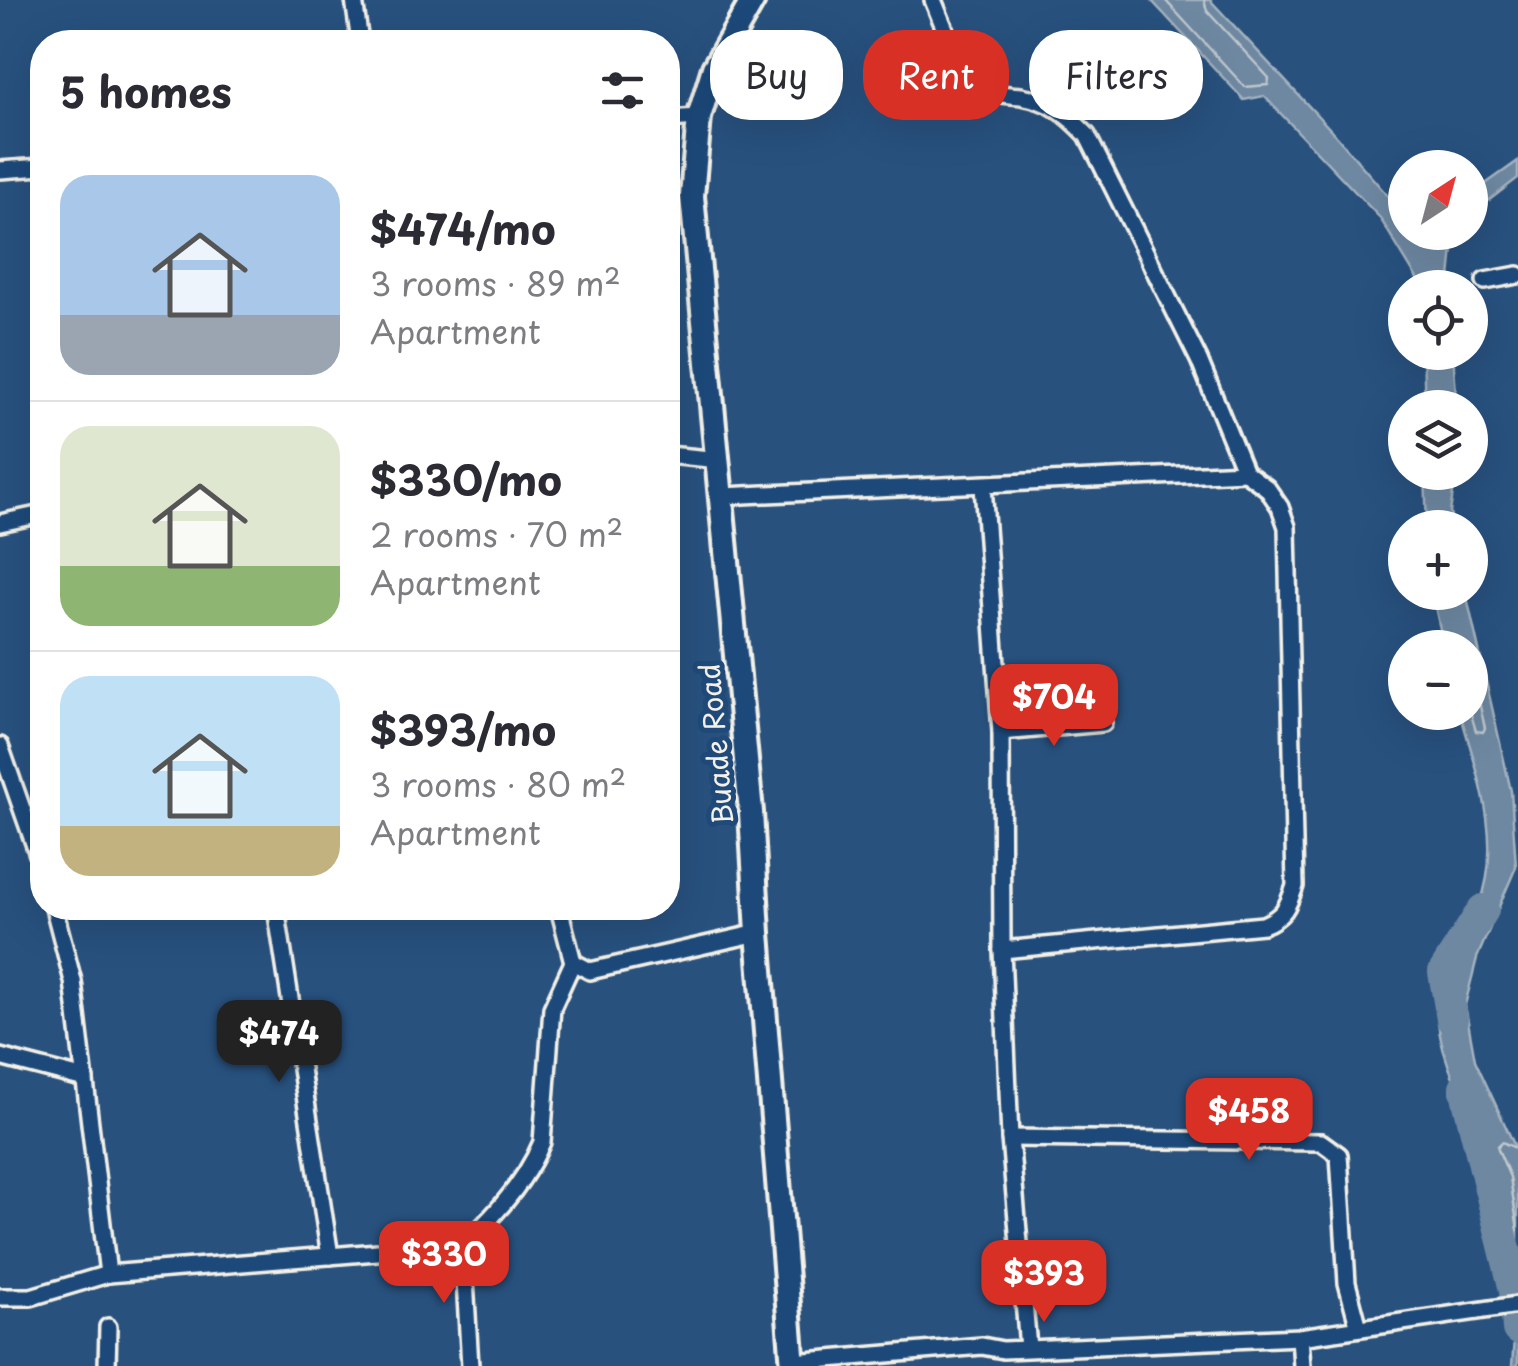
<!DOCTYPE html>
<meta charset="utf-8">
<style>
body{margin:0;font-family:"Playpen Sans",sans-serif;background:#f2f2f3;color:#2b2b33;height:100vh;display:flex;flex-direction:column;font-size:38px;white-space:nowrap}
*{box-sizing:border-box;margin:0}
p{font-size:32px;color:#7c7c81}
.icon{flex:none;width:55px;height:55px;fill:none;stroke:currentColor;stroke-width:2;stroke-linecap:round;stroke-linejoin:round}
.map{position:relative;flex:1;overflow:hidden}
.panel{position:absolute;left:30px;top:30px;width:650px;height:890px;display:flex;flex-direction:column;background:#fff;border-radius:40px;box-shadow:0 10px 40px #0002}
.panel>*{flex:none}
.guide{position:absolute;left:710px;top:30px;width:658px;height:90px;display:flex;gap:20px}
.needle{width:65px;rotate:36deg}
.fabs{position:absolute;left:1388px;top:150px;display:grid;gap:20px}
.fabs a{display:grid;place-items:center;width:100px;height:100px;border-radius:50%;background:#fff;box-shadow:0 10px 40px #0002;font-size:50px}
.price{position:absolute;translate:-50% -85px;padding:0 22px;border-radius:20px;background:#d93025;color:#fff;font-size:32px;line-height:65px;filter:drop-shadow(0 2px 5px #0008)}
.price::after{content:'';position:absolute;left:50%;top:60px;width:30px;height:22px;margin-left:-15px;background:inherit;clip-path:polygon(0 0,100% 0,50% 100%)}
.price.active{background:#222;color:#fff}
ul{padding:0;list-style:none}
li{display:flex;align-items:center;gap:30px;height:250px;padding:0 30px}
li+li{border-top:2px solid #e1e1e2}
li span{display:grid;place-items:center;flex:none;width:280px;height:200px;border-radius:30px;color:#555}
li>.icon{margin-inline-start:auto}
span .icon{width:120px;height:120px;fill:#fffc;stroke-width:1}
li b{font-size:42px}
h2{display:flex;justify-content:space-between;align-items:center;height:120px;padding:0 30px;font-size:42px}
.pill{padding:0 35px;border-radius:40px;background:#fff;box-shadow:0 10px 40px #0002;font-size:35px;line-height:90px}
.pill.active{background:#d93025;color:#fff}
.map>svg:first-child{display:block}
.water{fill:#6e88a2;stroke:#a4b2be;stroke-width:2.5}
.lines{fill:none;stroke-linecap:round;stroke-linejoin:round}
.shore{stroke:#bec7cc;stroke-width:2.5}
.river{stroke:#6e88a2;stroke-width:32}
.street-casing{stroke:#f4f1e8;stroke-width:22}
.secondary-casing{stroke:#f4f1e8;stroke-width:30}
.street{stroke:#1f4a7a;stroke-width:15}
.secondary{stroke:#1f4a7a;stroke-width:22}
.labels{text-anchor:middle;dominant-baseline:central;stroke-width:10;stroke-linejoin:round;paint-order:stroke}
.street-label{font-size:28px;fill:#f4f1e8;stroke:#1f4a7a}
</style>
<div class="map">
<svg width="1518" height="1366" viewBox="0 0 1518 1366">
<rect width="100%" height="100%" fill="#28517e"/>
<filter id="ink" filterUnits="userSpaceOnUse"><feTurbulence type="fractalNoise" baseFrequency=".01" numOctaves="2"/><feDisplacementMap in="SourceGraphic" scale="20" xChannelSelector="R" yChannelSelector="G"/><feConvolveMatrix kernelMatrix="1 2 1 2 8 2 1 2 1" color-interpolation-filters="sRGB"/></filter>
<g filter="url(#ink)">
<!-- water -->
<g class="water">
<polygon points="1151,0 1210,0 1331,130 1405,216 1405,232 1458,233 1454,239 1449,287 1422,287 1380,218 1264,96 1244,100"/>
<polygon points="1518,161 1518,178 1470,215 1470,195"/>
<polygon points="1423,353 1453,353 1457,407 1425,407"/>
<polygon points="1425,473 1456,473 1450,512 1453,527 1427,527"/>
<path d="M 1432,593 L 1466,593 L 1511,791 L 1516,867 L 1477,958 L 1465,1005 L 1475,1060 L 1518,1153 L 1518,1366 L 1512,1366 C 1517,1315 1513,1264 1505,1213 C 1504,1201 1503,1187 1499,1176 C 1477,1118 1437,1069 1437,1005 C 1437,981 1469,931 1479,906 C 1504,843 1478,774 1460,713 L 1470,712 L 1470,648 L 1444,647 Z"/>
</g>
<g class="lines">
<!-- shore -->
<g class="shore">
<polyline points="1165,0 1245,87 1268,85 1269,78 1207,11 1204,0"/>
<polyline points="1470,663 1485,728 1483,732 1476,731 1470,711"/>
<polyline points="1518,1149 1502,1142 1497,1147 1510,1177 1518,1230"/>
</g>
<!-- river -->
<g class="river">
<polyline points="1452,1019 1444,972 1483,910"/>
<polyline points="1465,1087 1515,1290 1518,1329"/>
</g>
<defs>
<g id="street">
<polyline points="354,0 360,42"/>
<path d="M 933,0 C 944,26 962,80 990,91 C 999,95 1012,95 1021,96 C 1051,101 1067,114 1087,135 L 1199,360 L 1245,472 L 1267,488 L 1280,507 L 1287,527 L 1295,886 C 1288,906 1284,917 1263,925 L 1002,950"/>
<polyline points="668,119 699,117"/>
<polyline points="0,170 42,167"/>
<polyline points="1485,281 1518,275"/>
<polyline points="668,455 720,460"/>
<polyline points="983,486 1001,732 1002,950 1010,1138 1028,1348"/>
<polyline points="723,496 1245,472"/>
<polyline points="0,523 42,514"/>
<polyline points="1001,732 1103,723"/>
<polyline points="0,746 42,866"/>
<polyline points="54,908 73,981 108,1274"/>
<polyline points="276,908 330,1256"/>
<polyline points="573,962 590,971 758,933"/>
<polyline points="0,1057 85,1079"/>
<polyline points="1010,1138 1321,1142 1339,1155 1347,1283 1359,1328"/>
<polyline points="463,1245 470,1366"/>
<path d="M 0,1297 L 31,1297 L 108,1274 L 463,1245 C 495,1216 526,1181 542,1142 L 552,1008 L 573,962 L 559,908"/>
<polyline points="1300,1337 1302,1366"/>
<polyline points="793,1362 982,1346 1003,1350 1300,1337 1518,1305"/>
<polyline points="107,1366 108,1327"/>
</g>
<polyline id="secondary" points="753,0 714,68 699,117 692,196 751,812 758,933 793,1366"/>
</defs>
<!-- street casing -->
<use href="#street" class="street-casing"/>
<!-- secondary casing -->
<use href="#secondary" class="secondary-casing"/>
<!-- street -->
<use href="#street" class="street"/>
<!-- secondary -->
<use href="#secondary" class="secondary"/>
</g>
</g>
<g class="labels">
<!-- street labels -->
<g class="street-label">
<text transform="translate(715 744) rotate(-95)">Buade Road</text>
</g>
</g>
</svg>
<div class="fabs">
<a><svg class="needle" viewBox="-14 -14 28 28"><path d="M0-13l5 13h-10z" fill="#e53935"/><path d="M0 13l5-13h-10z" fill="#7c7c81"/></svg></a>
<a><svg class="icon" aria-label="locate" viewBox="0 0 24 24"><circle cx="12" cy="12" r="6"/><path d="M12 2v4M12 18v4M2 12h4M18 12h4"/></svg></a>
<a><svg class="icon" aria-label="layers" viewBox="0 0 24 24"><path d="M12 4l9 5-9 5-9-5zM3 14l9 5 9-5"/></svg></a>
<a>+</a>
<a>−</a>
</div>
<b class="price" style="left:1054px;top:749px">$704</b>
<b class="price active" style="left:279px;top:1085px">$474</b>
<b class="price" style="left:1249px;top:1163px">$458</b>
<b class="price" style="left:444px;top:1306px">$330</b>
<b class="price" style="left:1044px;top:1325px">$393</b>
<div class="guide">
<a class="pill">Buy</a>
<a class="pill active">Rent</a>
<a class="pill">Filters</a>
</div>
<section class="panel">
<h2>5 homes<svg class="icon" aria-label="filters" viewBox="0 0 24 24"><path d="M4 7h16M4 17h16"/><circle cx="9" cy="7" r="2"/><circle cx="15" cy="17" r="2"/></svg></h2>
<ul>
<li><span style="background:linear-gradient(#a9c7e8 70%,#9aa5b1 0)"><svg class="icon" aria-label="home" viewBox="0 0 24 24"><path d="M3 11l9-7 9 7M6 9v11h12V9"/></svg></span><div><b>$474/mo</b><p>3 rooms · 89 m²</p><p>Apartment</p></div></li>
<li><span style="background:linear-gradient(#dfe7d0 70%,#8fb573 0)"><svg class="icon" aria-label="home" viewBox="0 0 24 24"><path d="M3 11l9-7 9 7M6 9v11h12V9"/></svg></span><div><b>$330/mo</b><p>2 rooms · 70 m²</p><p>Apartment</p></div></li>
<li><span style="background:linear-gradient(#bfe0f5 75%,#c2b280 0)"><svg class="icon" aria-label="home" viewBox="0 0 24 24"><path d="M3 11l9-7 9 7M6 9v11h12V9"/></svg></span><div><b>$393/mo</b><p>3 rooms · 80 m²</p><p>Apartment</p></div></li>
</ul>
</section>
</div>
